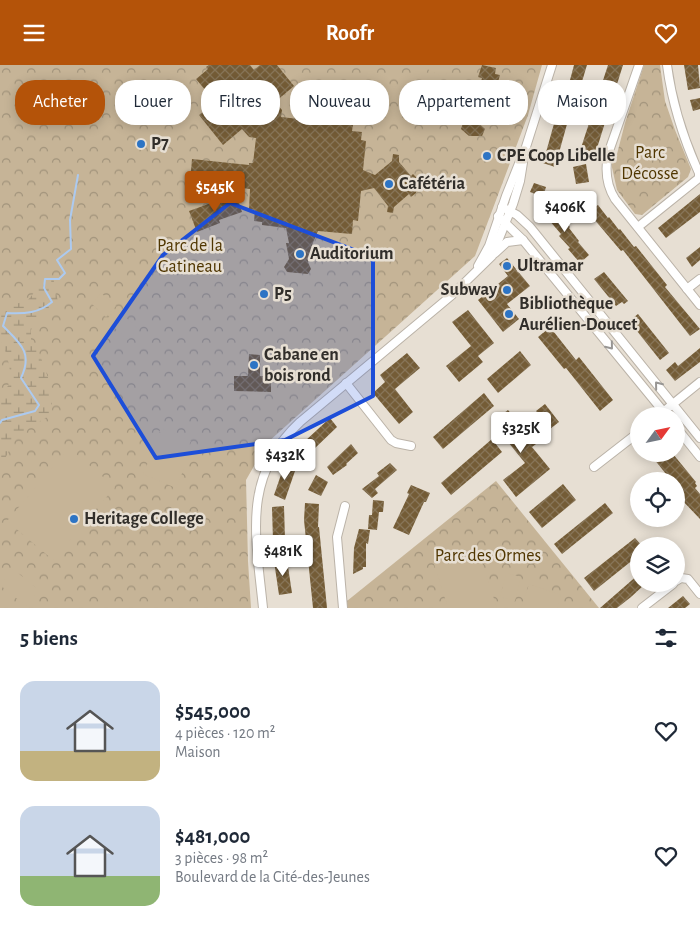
<!DOCTYPE html>
<html lang="fr">
<meta charset="utf-8">
<style>
body{margin:0;font-family:"Alegreya Sans",sans-serif;background:#f6f6f7;color:#1f2937;height:100vh;display:flex;flex-direction:column;font-size:19px;white-space:nowrap}
*{box-sizing:border-box;margin:0}
p{font-size:16px;color:#747a83}
.icon{flex:none;width:28px;height:28px;fill:none;stroke:currentColor;stroke-width:2;stroke-linecap:round;stroke-linejoin:round}
.map{position:relative;height:543px;overflow:hidden}
.details{display:flex;flex-direction:column;background:#fff;flex:1}
.details>*{flex:none}
.hud{position:absolute;left:15px;top:15px;width:670px;height:45px;display:flex;gap:10px}
.needle{width:32px;rotate:57deg}
.buttons{position:absolute;left:630px;top:342px;display:grid;gap:10px}
.buttons a{display:grid;place-items:center;width:55px;height:55px;border-radius:50%;background:#fff;box-shadow:0 2px 12px #0003;font-size:25px}
.price{position:absolute;translate:-50% -42px;padding:0 11px;border-radius:5px;background:#fff;color:#222;font-size:16px;line-height:32px;filter:drop-shadow(0 1px 2px #0008)}
.price::after{content:'';position:absolute;left:50%;top:30px;width:15px;height:11px;margin-left:-8px;background:inherit;clip-path:polygon(0 0,100% 0,50% 100%)}
.price.active{background:#b45309;color:#fff}
ul{padding:0;list-style:none}
li{display:flex;align-items:center;gap:15px;height:125px;padding:0 20px}
li span{display:grid;place-items:center;flex:none;width:140px;height:100px;border-radius:15px;color:#555}
li>.icon{margin-inline-start:auto}
span .icon{width:60px;height:60px;fill:#fffc;stroke-width:1}
li b{font-size:21px}
h2{display:flex;justify-content:space-between;align-items:center;height:60px;padding:0 20px;font-size:21px}
.tag{padding:0 18px;border-radius:20px;background:#fff;box-shadow:0 2px 12px #0003;font-size:18px;line-height:45px}
.tag.active{background:#b45309;color:#fff}
header{display:flex;justify-content:space-between;align-items:center;height:65px;padding:0 20px;background:#b45309;color:#fff;font-size:22px;font-weight:700}
.map>svg:first-child{display:block}
.forest{fill:url(#forest-crowns)}
.wetland{fill:url(#wetland-marsh)}
.garden{fill:#c6b497}
.lines{fill:none;stroke-linecap:round;stroke-linejoin:round}
.stream{stroke:#accaf0;stroke-width:2}
.building{fill:url(#building-cross-hatch)}
.minor-casing{stroke:#bbb3a8;stroke-width:10}
.minor{stroke:#fff;stroke-width:8}
.oneway{stroke:#989694}
.marked{fill:#1d4ed8;fill-opacity:0.2;stroke:#1d4ed8;stroke-width:4;stroke-linejoin:round}
.poi-dot{fill:#2d74c4;stroke:#e7dfd3;stroke-width:2}
.labels{text-anchor:middle;dominant-baseline:central;stroke-width:5;stroke-linejoin:round;paint-order:stroke}
.poi-label{font-size:18px;font-weight:bold;fill:#312e2a;stroke:#e7dfd3;text-anchor:start}
.park-label{font-size:18px;fill:#503600;stroke:#e7dfd3}
</style>
<header><svg class="icon" aria-label="menu" viewBox="0 0 24 24"><path d="M4 6h16M4 12h16M4 18h16"/></svg>Roofr<svg class="icon" aria-label="heart" viewBox="0 0 24 24"><path d="M12 20l-8-8c-3-5 5-10 8-4 3-6 11-1 8 4z"/></svg></header>
<div class="map">
<svg width="700" height="543" viewBox="0 0 700 543">
<defs>
<pattern id="forest-crowns" width="20" height="18" patternUnits="userSpaceOnUse" patternTransform="scale(1.25)"><rect width="20" height="18" fill="#c6b497"/><path d="M2 6a3 3 0 1 1 6 0M12 15a3 3 0 1 1 6 0" fill="none" stroke="#a1937b"/></pattern>
<pattern id="wetland-marsh" width="20" height="14" patternUnits="userSpaceOnUse" patternTransform="scale(1.25)"><rect width="20" height="14" fill="#c6b497"/><path d="M1 5h8M5 5V1M11 12h8M15 12V8" fill="none" stroke="#a1937b"/></pattern>
<pattern id="building-cross-hatch" width="8" height="8" patternUnits="userSpaceOnUse" patternTransform="scale(1.25)"><rect width="8" height="8" fill="#745c36"/><path d="M0 0l8 8M0 8l8-8" fill="none" stroke="#877558"/></pattern>
</defs>
<rect width="100%" height="100%" fill="#e7dfd3"/>
<!-- forest -->
<g class="forest">
<polygon points="0,0 542,0 528,50 475,191 267,378 246,415 248,496 251,543 0,543"/>
<polygon points="644,0 660,0 665,36 675,65 691,104 688,112 642,150 635,149 617,125 611,98 617,89 625,58"/>
<polygon points="496,416 599,543 343,543 342,540"/>
</g>
<!-- wetland -->
<polygon class="wetland" points="48,211 53,212 58,237 52,247 35,258 31,265 31,275 40,290 52,324 52,344 47,352 22,367 15,373 0,404 0,329 8,321 11,311 7,290 0,274 0,245 11,240 27,236 33,229 40,216"/>
<!-- garden -->
<g class="garden">
<polygon points="420,0 451,0 444,13"/>
<polygon points="101,228 116,241 106,252 92,239"/>
<polygon points="116,244 138,263 128,275 106,255"/>
<polygon points="161,363 191,376 188,382 192,384 176,423 143,409 161,368 159,367"/>
<polygon points="69,383 115,422 53,495 7,456"/>
<polygon points="478,485 497,543 448,543 434,499"/>
<polygon points="13,504 39,525 26,541 0,520"/>
<polygon points="506,508 521,512 515,536 500,532"/>
<polygon points="529,519 561,530 557,543 521,543"/>
</g>
<g class="lines">
<!-- stream -->
<path class="stream" d="M 0,358 L 2,355 L 35,346 L 39,340 L 21,313 C 33,288 21,279 3,261 L 7,248 C 25,249 39,248 52,237 L 44,223 L 45,214 L 59,214 L 65,208 L 57,195 L 71,184 L 70,155 L 78,110"/>
</g>
<!-- building -->
<g class="building">
<polygon points="209,0 250,0 254,5 260,0 277,0 294,21 275,37 282,45 281,52 353,60 352,66 362,67 361,75 366,76 363,105 375,110 392,96 393,89 399,90 399,97 411,111 413,109 418,114 416,128 411,132 409,129 394,142 393,148 387,147 388,141 374,123 361,126 358,156 353,155 352,169 318,166 312,180 314,181 308,197 311,204 308,209 287,207 284,202 289,194 286,178 289,178 286,163 262,160 262,157 254,156 255,145 249,144 250,124 190,117 192,94 249,100 249,98 253,98 256,73 249,72 242,64 223,80 199,50 215,37 196,14 208,4 206,2"/>
<polygon points="482,0 496,3 495,9 500,10 492,38 478,33 480,28 478,28 482,13 478,12"/>
<polygon points="574,0 587,0 577,33 566,30"/>
<polygon points="608,0 623,0 593,96 579,91 579,89"/>
<polygon points="684,0 698,0 700,23 688,25"/>
<polygon points="700,33 700,44 693,46 690,35"/>
<polygon points="557,48 569,52 555,102 543,98"/>
<polygon points="464,55 475,55 485,64 482,71 469,71 461,64"/>
<polygon points="586,99 589,117 576,119 573,102"/>
<polygon points="534,118 546,122 543,132 530,127"/>
<polygon points="236,129 242,147 219,155 220,158 197,167 189,146"/>
<polygon points="700,129 700,147 666,173 658,163"/>
<polygon points="549,139 570,162 569,163 579,176 578,177 589,190 580,198 568,184 570,183 559,171 561,169 548,154 545,156 539,148"/>
<polygon points="598,140 608,153 609,152 619,165 620,164 634,182 636,181 667,220 665,222 700,264 690,271 623,185 621,186 588,147"/>
<polygon points="700,182 700,195 692,202 686,193"/>
<polygon points="507,193 530,221 507,239 519,254 503,267 478,235 508,211 499,199"/>
<polygon points="604,207 628,236 624,239 622,237 616,241 594,214"/>
<polygon points="468,245 494,278 478,291 483,297 459,317 446,301 471,281 452,257"/>
<polygon points="638,249 669,288 660,295 629,256"/>
<polygon points="550,262 576,295 579,292 613,335 600,346 566,303 564,304 538,272"/>
<polygon points="700,283 700,297 675,316 666,305 675,297 678,301"/>
<polygon points="520,286 531,300 498,328 487,314"/>
<polygon points="407,288 420,303 395,324 413,347 399,359 373,328 385,317 380,310"/>
<polygon points="249,289 260,290 260,311 271,311 271,327 234,326 234,311 248,311"/>
<polygon points="484,328 494,341 443,384 433,372"/>
<polygon points="545,339 559,357 550,364 536,346"/>
<polygon points="508,345 536,379 532,382 550,404 516,432 503,415 525,398 492,357"/>
<polygon points="330,353 337,362 313,385 305,376"/>
<polygon points="492,374 502,387 451,430 441,418"/>
<polygon points="351,379 358,388 346,399 347,400 333,410 327,402"/>
<polygon points="650,389 673,389 696,417 695,418 697,421 695,423 700,429 700,454 680,433 683,430 676,422 676,416 670,414"/>
<polygon points="285,398 296,403 285,435 274,430"/>
<polygon points="390,398 397,405 375,424 378,428 372,433 362,424 379,411 377,408"/>
<polygon points="316,410 328,417 321,431 308,425"/>
<polygon points="563,419 576,435 542,463 529,447"/>
<polygon points="411,420 430,428 426,437 424,437 409,470 393,463 409,429 407,428"/>
<polygon points="373,435 384,436 383,447 379,447 377,465 368,464 369,450 372,450"/>
<polygon points="305,438 319,439 318,462 319,462 327,543 313,543 304,455"/>
<polygon points="605,438 613,448 562,489 554,479"/>
<polygon points="284,441 285,475 273,476 272,442"/>
<polygon points="359,464 370,465 368,479 366,478 366,502 363,502 363,504 353,509 354,483"/>
<polygon points="635,473 642,481 639,481 639,490 594,526 584,513"/>
<polygon points="287,495 292,528 279,530 274,496"/>
<polygon points="639,509 639,519 645,519 631,532 617,543 600,543"/>
<polygon points="683,531 690,539 685,543 668,543"/>
</g>
<g class="lines">
<defs>
<g id="minor">
<path d="M 639,0 L 608,89 C 605,105 606,120 615,134 L 700,240"/>
<polyline points="502,142 517,150 530,162 700,373"/>
<polyline points="498,151 523,175 667,351"/>
<path d="M 638,162 L 699,113 L 699,108 C 683,73 672,38 667,0"/>
<polyline points="495,188 507,177 523,175"/>
<polyline points="478,201 489,181 506,131 520,96"/>
<polyline points="687,224 700,214"/>
<polyline points="346,318 391,375 396,378 411,381"/>
<polyline points="658,351 700,317"/>
<polyline points="676,362 700,392"/>
<polyline points="594,402 639,367"/>
<polyline points="676,516 681,513 688,514 700,529"/>
<path d="M 263,543 C 256,472 241,412 300,357 L 452,230 L 492,191 L 513,139 L 520,116 L 525,85 L 552,0"/>
<polyline points="343,543 337,472 345,441"/>
<polyline points="642,543 673,519"/>
</g>
</defs>
<!-- minor casing -->
<use href="#minor" class="minor-casing"/>
<!-- minor -->
<use href="#minor" class="minor"/>
</g>
<!-- one-way arrows -->
<defs><path id="oneway-chevron" d="M-2-3.5L2.5 0L-2 3.5" fill="none" stroke-width="1.6" stroke-linecap="round" stroke-linejoin="round" transform="scale(1.25)"/></defs>
<g class="oneway">
<use href="#oneway-chevron" transform="translate(610 281) rotate(51)"/>
<use href="#oneway-chevron" transform="translate(658 320) rotate(-129)"/>
</g>
<!-- marked area -->
<path class="marked" d="M 230,138 L 373,192 L 373,331 L 285,375 L 156,393 L 93,291 L 163,190 Z"/>
<!-- markers -->
<g class="poi-dot">
<circle cx="141" cy="79" r="5"/>
<circle cx="487" cy="91" r="5"/>
<circle cx="389" cy="119" r="5"/>
<circle cx="300" cy="189" r="5"/>
<circle cx="507" cy="201" r="5"/>
<circle cx="507" cy="225" r="5"/>
<circle cx="264" cy="229" r="5"/>
<circle cx="509" cy="249" r="5"/>
<circle cx="254" cy="300" r="5"/>
<circle cx="74" cy="454" r="5"/>
</g>
<g class="labels">
<!-- poi labels -->
<g class="poi-label">
<text x="151" y="79">P7</text>
<text x="497" y="91">CPE Coop Libelle</text>
<text x="399" y="119">Cafétéria</text>
<text x="310" y="189">Auditorium</text>
<text x="517" y="201">Ultramar</text>
<text x="497" y="225" text-anchor="end">Subway</text>
<text x="274" y="229">P5</text>
<text x="519" y="239">Bibliothèque<tspan x="519" dy="21">Aurélien-Doucet</tspan></text>
<text x="264" y="290">Cabane en<tspan x="264" dy="21">bois rond</tspan></text>
<text x="84" y="454">Heritage College</text>
</g>
<!-- park labels -->
<g class="park-label">
<text x="650" y="88">Parc<tspan x="650" dy="21">Décosse</tspan></text>
<text x="190" y="181">Parc de la<tspan x="190" dy="21">Gatineau</tspan></text>
<text x="488" y="491">Parc des Ormes</text>
</g>
</g>
</svg>
<div class="buttons">
<a><svg class="needle" viewBox="-14 -14 28 28"><path d="M0-13l5 13h-10z" fill="#e53935"/><path d="M0 13l5-13h-10z" fill="#747a83"/></svg></a>
<a><svg class="icon" aria-label="locate" viewBox="0 0 24 24"><circle cx="12" cy="12" r="6"/><path d="M12 2v4M12 18v4M2 12h4M18 12h4"/></svg></a>
<a><svg class="icon" aria-label="layers" viewBox="0 0 24 24"><path d="M12 4l9 5-9 5-9-5zM3 14l9 5 9-5"/></svg></a>
</div>
<b class="price active" style="left:215px;top:148px">$545K</b>
<b class="price" style="left:565px;top:168px">$406K</b>
<b class="price" style="left:521px;top:389px">$325K</b>
<b class="price" style="left:285px;top:416px">$432K</b>
<b class="price" style="left:283px;top:512px">$481K</b>
<div class="hud">
<a class="tag active">Acheter</a>
<a class="tag">Louer</a>
<a class="tag">Filtres</a>
<a class="tag">Nouveau</a>
<a class="tag">Appartement</a>
<a class="tag">Maison</a>
</div>
</div>
<section class="details">
<h2>5 biens<svg class="icon" aria-label="filters" viewBox="0 0 24 24"><path d="M4 7h16M4 17h16"/><circle cx="9" cy="7" r="2"/><circle cx="15" cy="17" r="2"/></svg></h2>
<ul>
<li><span style="background:linear-gradient(#c9d6e8 70%,#c2b280 0)"><svg class="icon" aria-label="home" viewBox="0 0 24 24"><path d="M3 11l9-7 9 7M6 9v11h12V9"/></svg></span><div><b>$545,000</b><p>4 pièces · 120 m²</p><p>Maison</p></div><svg class="icon" aria-label="heart" viewBox="0 0 24 24"><path d="M12 20l-8-8c-3-5 5-10 8-4 3-6 11-1 8 4z"/></svg></li>
<li><span style="background:linear-gradient(#c9d6e8 70%,#8fb573 0)"><svg class="icon" aria-label="home" viewBox="0 0 24 24"><path d="M3 11l9-7 9 7M6 9v11h12V9"/></svg></span><div><b>$481,000</b><p>3 pièces · 98 m²</p><p>Boulevard de la Cité-des-Jeunes</p></div><svg class="icon" aria-label="heart" viewBox="0 0 24 24"><path d="M12 20l-8-8c-3-5 5-10 8-4 3-6 11-1 8 4z"/></svg></li>
</ul>
</section>
